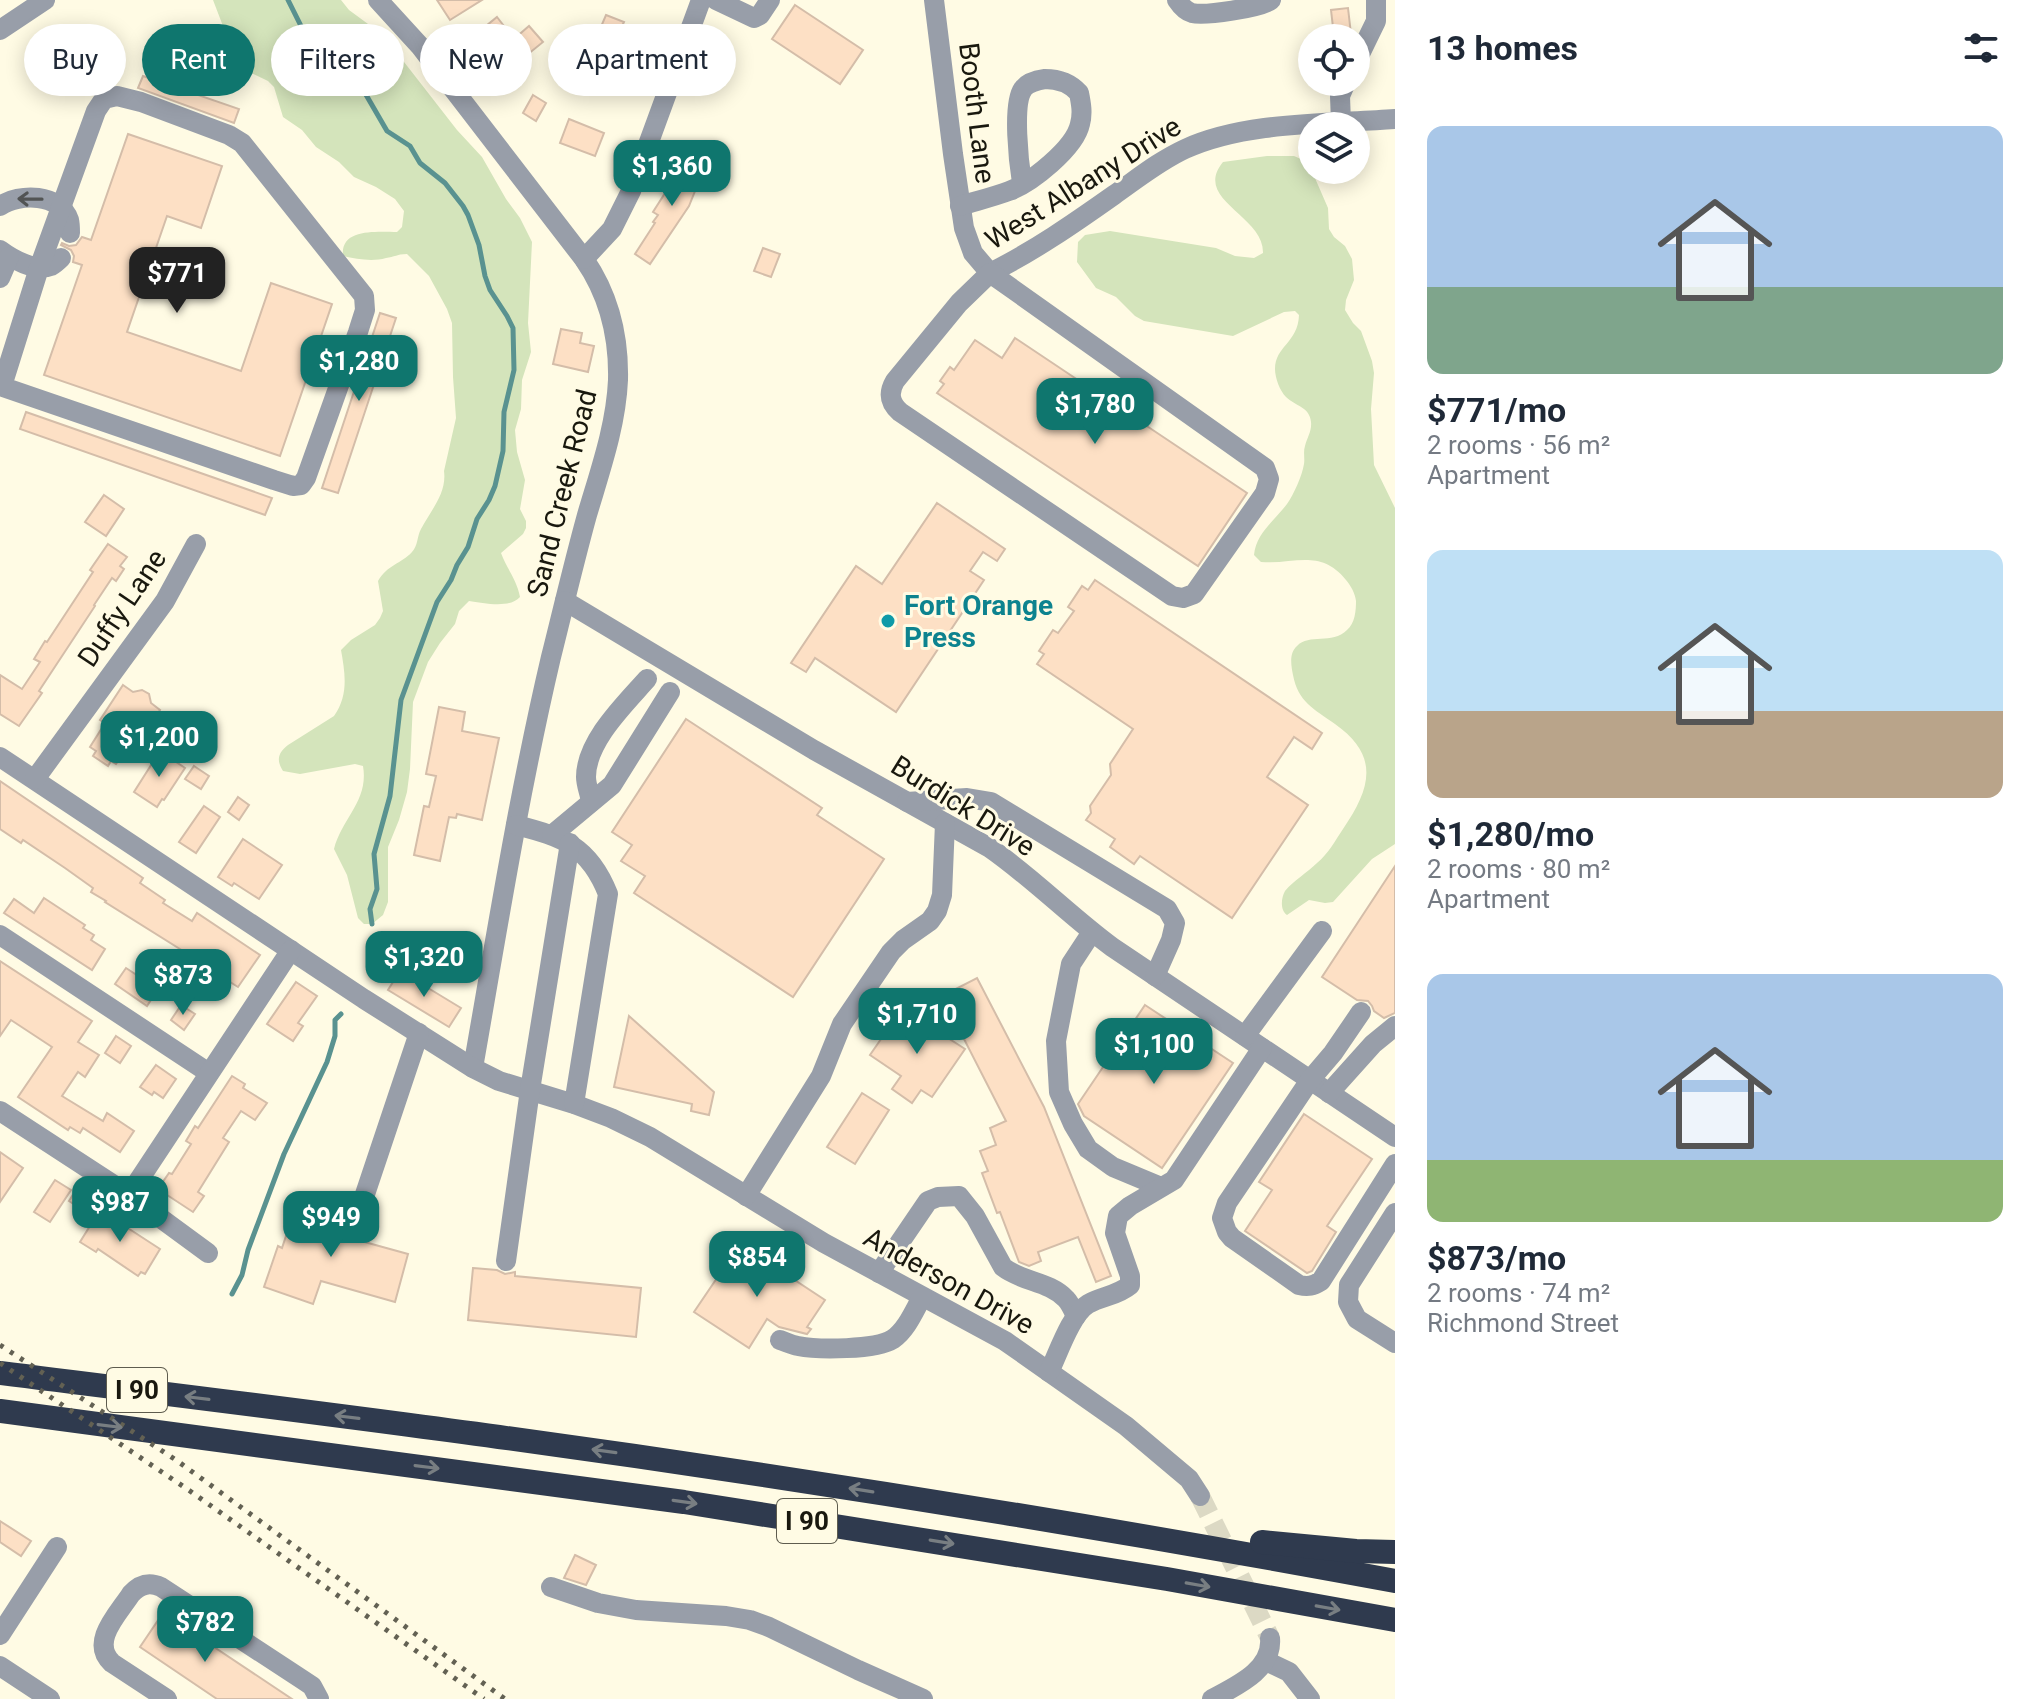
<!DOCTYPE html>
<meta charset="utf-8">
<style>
body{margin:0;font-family:Roboto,sans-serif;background:#f2f2f3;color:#1f2937;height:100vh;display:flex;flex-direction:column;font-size:30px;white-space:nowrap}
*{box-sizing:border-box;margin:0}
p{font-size:26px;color:#747a83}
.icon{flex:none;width:44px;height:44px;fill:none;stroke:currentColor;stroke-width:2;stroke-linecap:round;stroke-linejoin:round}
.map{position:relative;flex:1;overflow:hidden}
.side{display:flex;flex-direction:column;background:#fff;width:640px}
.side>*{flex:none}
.banner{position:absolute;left:24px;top:24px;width:760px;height:72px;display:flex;gap:16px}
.buttons{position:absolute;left:1298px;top:24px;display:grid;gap:16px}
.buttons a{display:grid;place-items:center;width:72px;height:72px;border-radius:50%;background:#fff;box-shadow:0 4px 20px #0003;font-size:40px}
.price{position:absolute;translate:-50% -68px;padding:0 18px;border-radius:16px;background:#0f766e;color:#fff;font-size:26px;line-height:52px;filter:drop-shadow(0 2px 4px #0008)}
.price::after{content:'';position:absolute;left:50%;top:48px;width:24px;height:18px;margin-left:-12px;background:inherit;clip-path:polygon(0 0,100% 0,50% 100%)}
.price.active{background:#222;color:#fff}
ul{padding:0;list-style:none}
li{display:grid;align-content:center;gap:16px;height:424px;padding:0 32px}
li span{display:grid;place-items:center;height:248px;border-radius:16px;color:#555}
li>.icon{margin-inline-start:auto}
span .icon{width:144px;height:144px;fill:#fffc;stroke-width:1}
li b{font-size:34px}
h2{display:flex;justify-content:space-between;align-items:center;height:96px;padding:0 32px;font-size:34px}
.pill{padding:0 28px;border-radius:36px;background:#fff;box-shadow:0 4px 20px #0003;font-size:28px;line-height:72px}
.pill.active{background:#0f766e;color:#fff}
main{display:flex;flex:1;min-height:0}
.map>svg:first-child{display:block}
.green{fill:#d4e4bb}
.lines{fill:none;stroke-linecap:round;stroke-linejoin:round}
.stream{stroke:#599290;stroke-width:5}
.building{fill:#fde0c5;stroke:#d4bda9;stroke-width:2}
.minor-tunnel{stroke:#dcd9c4;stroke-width:20;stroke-dasharray:20 10;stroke-linecap:butt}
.minor{stroke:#989ea9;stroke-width:20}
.highway{stroke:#2f3a4e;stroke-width:24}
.rail{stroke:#636153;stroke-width:5;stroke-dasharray:4 8;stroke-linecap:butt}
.oneway{stroke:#525454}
.oneway2{stroke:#787e82}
.culture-dot{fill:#0f9aa8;stroke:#fffbe4;stroke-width:3}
.labels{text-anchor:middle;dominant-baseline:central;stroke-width:6;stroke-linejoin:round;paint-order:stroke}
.shield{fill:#fffbe4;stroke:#5e5c4e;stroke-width:2}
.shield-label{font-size:26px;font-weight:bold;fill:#19180e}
.street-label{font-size:28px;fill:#19180e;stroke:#fffbe4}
.culture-label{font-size:28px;font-weight:bold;fill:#0d838f;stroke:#fffbe4;text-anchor:start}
</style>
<main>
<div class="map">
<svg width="1395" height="1699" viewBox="0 0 1395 1699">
<rect width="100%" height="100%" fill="#fffbe4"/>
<!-- green -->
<g class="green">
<path d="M 213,0 L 341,0 L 349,10 L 383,35 L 457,130 L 482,157 L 506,199 L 520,218 L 532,242 L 528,323 L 531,352 L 522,380 L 521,409 L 515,430 L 517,452 L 525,480 L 520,509 L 526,521 L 526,528 L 523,534 L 501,553 C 507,569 517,580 520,597 C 509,609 484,603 469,601 L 459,611 L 455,624 L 440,643 L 428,662 L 413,702 L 410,769 L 407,792 L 399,820 L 388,847 L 388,902 L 383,915 L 372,924 L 364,924 L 358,918 L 347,875 L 334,849 C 342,818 369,801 363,766 L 355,764 L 300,774 L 283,771 C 276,760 278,753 288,745 L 334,716 C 349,695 345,673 341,650 L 351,640 L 375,625 L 380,618 L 383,611 L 378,581 C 387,565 401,564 412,552 C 418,546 417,536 421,529 C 431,510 447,493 444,471 L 456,418 L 453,377 L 452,323 L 447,309 L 429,276 L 407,254 C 398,254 394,257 386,258 C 372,262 357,259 343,256 C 340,228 377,232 397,232 L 402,227 L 404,211 L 395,199 L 376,187 L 354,177 L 339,162 L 316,147 L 302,130 L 283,117 L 274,87 L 268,81 L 247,71 L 236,60 Z"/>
<path d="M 1267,156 L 1294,156 L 1308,162 L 1328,208 L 1329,229 L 1334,237 L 1345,246 L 1352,259 L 1354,280 L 1346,300 L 1345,310 L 1353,323 L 1361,331 L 1372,361 L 1374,373 L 1371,409 L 1374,465 L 1395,508 L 1395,844 L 1372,859 L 1333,902 L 1325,903 L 1309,900 L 1287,915 C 1280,910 1281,898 1285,891 C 1294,880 1307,873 1317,863 C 1328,854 1335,841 1343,829 C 1371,788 1380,756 1335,724 C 1314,709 1298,702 1293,675 C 1291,665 1289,653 1297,646 C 1309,633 1332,645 1347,630 C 1355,623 1356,611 1356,601 C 1355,593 1351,586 1346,580 C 1320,548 1294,565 1261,562 L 1254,555 C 1256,533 1275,520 1287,504 C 1294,494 1302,476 1304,464 C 1305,458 1303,452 1305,446 C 1307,438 1312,431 1311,422 C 1310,407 1295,406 1286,397 C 1280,391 1275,378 1275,369 C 1275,346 1298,343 1299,315 L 1295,311 L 1284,312 L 1233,336 L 1144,321 L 1135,316 L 1116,297 L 1096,288 L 1077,262 L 1078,242 L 1085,235 L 1110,231 L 1216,248 L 1235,256 L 1254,258 L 1263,253 C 1264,215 1192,200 1223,162 Z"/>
</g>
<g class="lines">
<!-- stream -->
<g class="stream">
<polyline points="288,0 307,38 311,59 316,68 341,85 356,89 365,93 387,131 410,146 420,163 445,183 463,206 468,215 479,245 485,276 490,290 507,316 513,328 514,370 504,412 503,451 495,486 489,500 477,519 468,547 457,565 451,580 437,602 401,700 390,796 374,854 377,889 370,909 372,924"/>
<polyline points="232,1294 242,1275 248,1250 284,1154 327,1062 335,1036 335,1020 341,1014"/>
</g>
</g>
<!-- building -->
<g class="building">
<polygon points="437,0 482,0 450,20"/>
<polygon points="795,5 863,50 840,84 772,39"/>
<polygon points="1348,8 1351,34 1334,36 1331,10"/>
<polygon points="606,15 624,22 622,26 637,32 630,50 597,36"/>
<polygon points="497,17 514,39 529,26 543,42 527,55 525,53 487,83 477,71 482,66 464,44"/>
<polygon points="143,76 239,109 234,123 138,88"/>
<polygon points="533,95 546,103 536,121 523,113"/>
<polygon points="569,119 604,133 595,156 560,143"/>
<polygon points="128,134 222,166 201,228 167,216 127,332 241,371 271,283 332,304 280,456 44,375 82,265 73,262 74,256 71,250 61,245 62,243 69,246 76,245 82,237 91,240"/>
<polygon points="685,158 705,166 689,206 650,264 635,254 655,223 653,222 658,215 653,212 674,179 671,178 677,164 682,166"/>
<polygon points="763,248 780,254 771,277 754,271"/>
<polygon points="380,313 396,318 338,493 322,488"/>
<polygon points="561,329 582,333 580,343 594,346 588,372 553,364"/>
<polygon points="1015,338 1247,493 1198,566 937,393 944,384 940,381 950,367 954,370 975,340 1002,358"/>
<polygon points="26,412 272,498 265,515 20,429"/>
<polygon points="104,495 124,509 106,536 85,522"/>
<polygon points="937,503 1005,549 997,561 983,552 970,571 984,580 896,712 815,658 806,672 791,663 856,566 882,584"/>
<polygon points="108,544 127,557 120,566 124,569 116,581 112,578 94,605 95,606 39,691 42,693 19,726 0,714 0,675 22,689 40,662 34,659 45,641 47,642 93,572 90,570"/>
<polygon points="1095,580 1322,733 1312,749 1294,737 1267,777 1308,805 1232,918 1140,856 1134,864 1110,847 1115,839 1086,820 1091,813 1090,806 1111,775 1110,764 1133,729 1037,664 1044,654 1039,651 1053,630 1058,633 1074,611 1068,607 1082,586 1088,590"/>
<polygon points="123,685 133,692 142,690 149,694 151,703 160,710 136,745 131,742 116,764 111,761 108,766 93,756 96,751 90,747 105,723 100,720"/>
<polygon points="439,707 465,712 462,731 499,738 482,820 457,814 456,818 449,817 440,861 414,855 424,806 429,807 436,776 426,774"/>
<polygon points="686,719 822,808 817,815 884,859 793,997 634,893 645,876 621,861 632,845 612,832"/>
<polygon points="160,751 185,768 164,800 162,799 157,807 134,792"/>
<polygon points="194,766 209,776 201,789 185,779"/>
<polygon points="0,781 143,878 140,883 165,900 163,903 192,921 197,913 260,955 238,987 222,977 220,981 204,970 207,966 105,902 106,901 91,892 93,888 65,868 23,840 21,843 0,829"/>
<polygon points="238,797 249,805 239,820 228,812"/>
<polygon points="204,806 220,817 196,853 179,842"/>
<polygon points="243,839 282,865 259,899 234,883 232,886 218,877"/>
<polygon points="1395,866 1395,1013 1384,1018 1374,1011 1372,1006 1368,1001 1357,1000 1322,977"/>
<polygon points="44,898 85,925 83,928 94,935 91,940 105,949 92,970 4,913 14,899 34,913"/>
<polygon points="0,961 92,1021 78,1042 99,1055 85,1077 78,1072 62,1096 103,1121 107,1113 134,1131 120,1152 83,1128 80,1133 70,1127 68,1130 18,1097 52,1047 11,1020 0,1036"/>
<polygon points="126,968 158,989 147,1006 115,984"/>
<polygon points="400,971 461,1008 449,1027 388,990"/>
<polygon points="977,978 1044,1107 1111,1276 1096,1282 1078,1237 1038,1252 1041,1261 1029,1266 1019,1262 1000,1212 997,1213 982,1173 988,1171 980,1151 996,1145 990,1128 1006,1121 942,996"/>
<polygon points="296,982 317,996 298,1023 303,1026 293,1041 267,1024"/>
<polygon points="181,1005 195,1014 184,1030 171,1020"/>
<polygon points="1145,1005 1233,1063 1162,1168 1084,1116 1078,1104"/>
<polygon points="909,1013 965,1049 932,1097 921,1090 912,1103 892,1089 901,1076 870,1055 897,1016 904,1020"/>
<polygon points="629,1016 714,1092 709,1115 691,1111 692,1104 614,1087"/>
<polygon points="116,1036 131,1046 120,1063 105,1053"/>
<polygon points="156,1065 176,1079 163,1098 154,1092 152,1095 140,1087"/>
<polygon points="232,1076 245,1084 243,1088 267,1103 255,1120 241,1111 223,1138 229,1142 198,1192 204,1196 193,1212 158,1189 169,1173 172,1174 191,1144 186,1141 195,1126 198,1128"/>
<polygon points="862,1093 889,1110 855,1164 827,1147"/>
<polygon points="1304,1114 1372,1159 1327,1226 1336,1232 1312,1271 1307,1273 1245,1231 1272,1190 1259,1182"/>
<polygon points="0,1152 23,1168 0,1202"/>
<polygon points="55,1180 71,1190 50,1222 34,1212"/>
<polygon points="78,1187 98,1200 89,1214 69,1201"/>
<polygon points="299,1197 340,1211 332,1233 408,1254 395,1302 321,1281 313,1304 264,1287 278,1246 282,1248"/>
<polygon points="100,1210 160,1249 145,1274 141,1272 138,1276 98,1249 96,1252 80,1242"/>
<polygon points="740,1244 825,1300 807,1327 811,1329 807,1334 779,1327 767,1319 749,1348 694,1312"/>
<polygon points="473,1268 497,1270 505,1274 515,1272 515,1276 641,1288 636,1337 468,1320"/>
<polygon points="0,1521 31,1541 21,1556 0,1542"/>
<polygon points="575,1555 596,1565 586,1585 564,1578"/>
<polygon points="163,1613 292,1699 217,1699 140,1647"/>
</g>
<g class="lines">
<!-- minor-tunnel -->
<polyline class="minor-tunnel" points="1200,1496 1270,1638"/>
<!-- minor -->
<g class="minor">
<path d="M 378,0 L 420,46 L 584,259 C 609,295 619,336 618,380 C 616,426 600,471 587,515 C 574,562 563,609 551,657 C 519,793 497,931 473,1068"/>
<polyline points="716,0 754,18 760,15 770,0"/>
<path d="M 934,0 L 953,154 L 964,228 L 973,253 L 990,273 C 1034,251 1073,224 1114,195 C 1137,179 1159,161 1185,149 C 1246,121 1329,124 1395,119"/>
<path d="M 1177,0 C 1181,6 1185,11 1192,13 C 1205,16 1260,8 1271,0"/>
<polyline points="0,30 45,0"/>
<polyline points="1356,62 1376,21 1376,0"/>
<polyline points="1341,123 1340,96 1346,82"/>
<path d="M 0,206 C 19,193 60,193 69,220 C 70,224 70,229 70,233"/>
<path d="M 960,206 C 976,201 993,197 1009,191 C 1031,183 1075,148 1080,124 C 1083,113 1081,103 1079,93 C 1070,83 1059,79 1045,79 C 1038,80 1027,83 1023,89 C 1012,104 1019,164 1022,183"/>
<path d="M 0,250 C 12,259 35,272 51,266 C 53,265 59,260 61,258"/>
<polyline points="584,259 612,229 631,191 701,0"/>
<path d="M 990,273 L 1265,468 L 1269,479 L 1265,493 L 1194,594 L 1183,598 L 1172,596 L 900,412 C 890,403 888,393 895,381 L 959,303 Z"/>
<polyline points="0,278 9,257"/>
<polyline points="0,386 274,480 293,486 301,485 306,478 358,332 365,310 364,296 242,143 229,135 141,102 117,96 104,99 96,111 39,268 2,386"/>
<path d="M 565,601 L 814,750 L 990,848 C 1033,878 1070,916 1112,947 L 1395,1137"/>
<polyline points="0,757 364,999 473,1068 499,1081 574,1104 611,1118 650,1137 824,1243 1005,1341 1126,1426 1189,1479 1200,1496"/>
<polyline points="35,779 165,601 196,544"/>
<path d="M 591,802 C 590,794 586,785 586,777 C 586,741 625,704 647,679"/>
<polyline points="907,802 967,798 991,802 1167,909 1175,923 1171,940 1155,976"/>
<path d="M 516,825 C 563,837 589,846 608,894 L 574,1104"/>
<polyline points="552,835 612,785 670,692"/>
<polyline points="1092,932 1071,964 1056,1041 1059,1092 1073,1124 1088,1149 1113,1167 1161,1187"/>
<polyline points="0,935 209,1073"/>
<path d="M 1361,1012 L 1333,1053 L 1310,1080 L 1227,1203 L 1222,1218 L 1227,1232 L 1232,1238 L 1299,1285 C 1308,1287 1313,1286 1321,1281 L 1395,1164"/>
<polyline points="1245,1036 1322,931"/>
<polyline points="1329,1093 1373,1044 1395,1026"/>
<polyline points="0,1111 129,1195 208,1253"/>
<polyline points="129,1195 291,950"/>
<polyline points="746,1196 821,1076 842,1024 891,952 903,940 930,921 937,911 942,895 945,823"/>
<polyline points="1395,1213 1349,1285 1348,1302 1357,1319 1395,1343"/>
<polyline points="354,1227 419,1033"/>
<polyline points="506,1261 530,1090 570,843"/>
<path d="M 879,1273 L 928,1201 L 938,1197 L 959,1196 L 975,1216 L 1003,1267 C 1022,1282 1049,1281 1066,1299 C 1070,1303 1073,1310 1076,1316"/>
<path d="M 780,1340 C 786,1342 792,1345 798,1346 C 818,1350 876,1350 893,1339 C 907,1329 914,1311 922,1297"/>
<path d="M 1049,1372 C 1058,1354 1071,1314 1088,1304 C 1102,1296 1117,1296 1130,1285 L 1130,1276 L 1115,1233 L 1118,1216 L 1130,1206 L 1174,1180 L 1262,1048"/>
<polyline points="551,1587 598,1603 636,1610 726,1616 750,1620 769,1627 858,1670 923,1699"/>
<polyline points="0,1635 57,1547"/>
<polyline points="1266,1661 1289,1672 1310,1699"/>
<polyline points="0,1666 50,1699"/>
<path d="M 167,1699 L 112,1663 C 89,1642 119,1613 131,1594 C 140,1584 150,1582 161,1587 L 303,1680 L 312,1686 L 319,1699"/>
<path d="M 1212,1699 C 1236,1686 1273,1670 1270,1638"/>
</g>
<!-- highway -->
<g class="highway">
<path d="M 0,1373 C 166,1394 333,1414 499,1437 C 799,1478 1098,1526 1395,1581"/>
<polyline points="0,1411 684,1502 1167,1579 1395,1620"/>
<polyline points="1262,1542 1356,1551 1395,1552"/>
</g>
<!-- rail -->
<g class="rail">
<polyline points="0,1345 176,1460 505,1699"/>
<polyline points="0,1363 190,1491 484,1699"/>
</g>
</g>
<!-- one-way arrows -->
<defs><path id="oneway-shaft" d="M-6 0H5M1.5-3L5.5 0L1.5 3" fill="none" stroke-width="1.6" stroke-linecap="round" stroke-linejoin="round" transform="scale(2)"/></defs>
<use class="oneway" href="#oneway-shaft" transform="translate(30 199) rotate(-179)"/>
<g class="oneway2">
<use href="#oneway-shaft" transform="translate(197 1398) rotate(-173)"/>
<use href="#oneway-shaft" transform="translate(347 1417) rotate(-173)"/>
<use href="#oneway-shaft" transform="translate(110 1426) rotate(7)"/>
<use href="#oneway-shaft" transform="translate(604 1451) rotate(-172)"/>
<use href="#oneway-shaft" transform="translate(427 1467) rotate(7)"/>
<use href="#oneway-shaft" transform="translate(861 1490) rotate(-171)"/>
<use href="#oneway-shaft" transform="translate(685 1502) rotate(8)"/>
<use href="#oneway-shaft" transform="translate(942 1542) rotate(9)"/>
<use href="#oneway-shaft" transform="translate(1198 1585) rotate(10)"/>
<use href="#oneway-shaft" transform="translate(1328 1608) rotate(10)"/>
</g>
<!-- markers -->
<circle class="culture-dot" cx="888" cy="621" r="8"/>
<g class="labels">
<!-- shield labels -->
<g class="shield">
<rect x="107" y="1368" width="60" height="44" rx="6"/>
<rect x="777" y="1499" width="60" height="44" rx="6"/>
</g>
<g class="shield-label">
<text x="137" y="1390">I 90</text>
<text x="807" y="1521">I 90</text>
</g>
<!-- street labels -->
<g class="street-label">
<text transform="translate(977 113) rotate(83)">Booth Lane</text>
<text transform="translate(1083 183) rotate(-32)">West Albany Drive</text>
<text transform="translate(562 493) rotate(-76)">Sand Creek Road</text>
<text transform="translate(122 608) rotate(-56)">Duffy Lane</text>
<text transform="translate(963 806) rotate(32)">Burdick Drive</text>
<text transform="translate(949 1281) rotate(29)">Anderson Drive</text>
</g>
<!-- culture labels -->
<g class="culture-label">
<text x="904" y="605">Fort Orange<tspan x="904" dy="32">Press</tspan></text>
</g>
</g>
</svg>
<div class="buttons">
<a><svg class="icon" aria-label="locate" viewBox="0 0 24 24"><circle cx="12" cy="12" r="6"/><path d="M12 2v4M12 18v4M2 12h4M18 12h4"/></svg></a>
<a><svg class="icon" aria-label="layers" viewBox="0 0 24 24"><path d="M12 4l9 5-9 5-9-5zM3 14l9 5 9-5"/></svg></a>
</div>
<b class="price" style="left:672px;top:208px">$1,360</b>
<b class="price active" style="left:177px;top:315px">$771</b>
<b class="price" style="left:359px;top:403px">$1,280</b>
<b class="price" style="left:1095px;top:446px">$1,780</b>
<b class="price" style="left:159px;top:779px">$1,200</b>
<b class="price" style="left:424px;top:999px">$1,320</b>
<b class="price" style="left:183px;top:1017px">$873</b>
<b class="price" style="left:917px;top:1056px">$1,710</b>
<b class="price" style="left:1154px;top:1086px">$1,100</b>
<b class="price" style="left:120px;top:1244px">$987</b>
<b class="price" style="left:331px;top:1259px">$949</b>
<b class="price" style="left:757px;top:1299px">$854</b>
<b class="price" style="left:205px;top:1664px">$782</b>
<div class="banner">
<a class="pill">Buy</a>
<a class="pill active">Rent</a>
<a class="pill">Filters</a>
<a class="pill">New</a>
<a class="pill">Apartment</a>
</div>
</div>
<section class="side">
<h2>13 homes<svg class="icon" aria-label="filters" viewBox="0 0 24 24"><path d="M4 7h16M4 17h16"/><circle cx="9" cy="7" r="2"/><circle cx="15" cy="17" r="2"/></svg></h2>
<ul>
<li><span style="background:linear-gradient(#a9c7e8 65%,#7fa58c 0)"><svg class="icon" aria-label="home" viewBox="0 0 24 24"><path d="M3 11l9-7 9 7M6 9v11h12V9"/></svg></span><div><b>$771/mo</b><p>2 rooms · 56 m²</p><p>Apartment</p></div></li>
<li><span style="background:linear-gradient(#bfe0f5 65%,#b9a48a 0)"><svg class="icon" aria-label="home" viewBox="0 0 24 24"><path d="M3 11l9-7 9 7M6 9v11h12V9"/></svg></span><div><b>$1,280/mo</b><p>2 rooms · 80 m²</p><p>Apartment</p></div></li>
<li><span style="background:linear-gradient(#a9c7e8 75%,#8fb573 0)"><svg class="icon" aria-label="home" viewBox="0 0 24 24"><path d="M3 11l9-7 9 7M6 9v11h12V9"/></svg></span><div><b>$873/mo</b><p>2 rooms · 74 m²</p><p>Richmond Street</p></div></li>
</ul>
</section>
</main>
